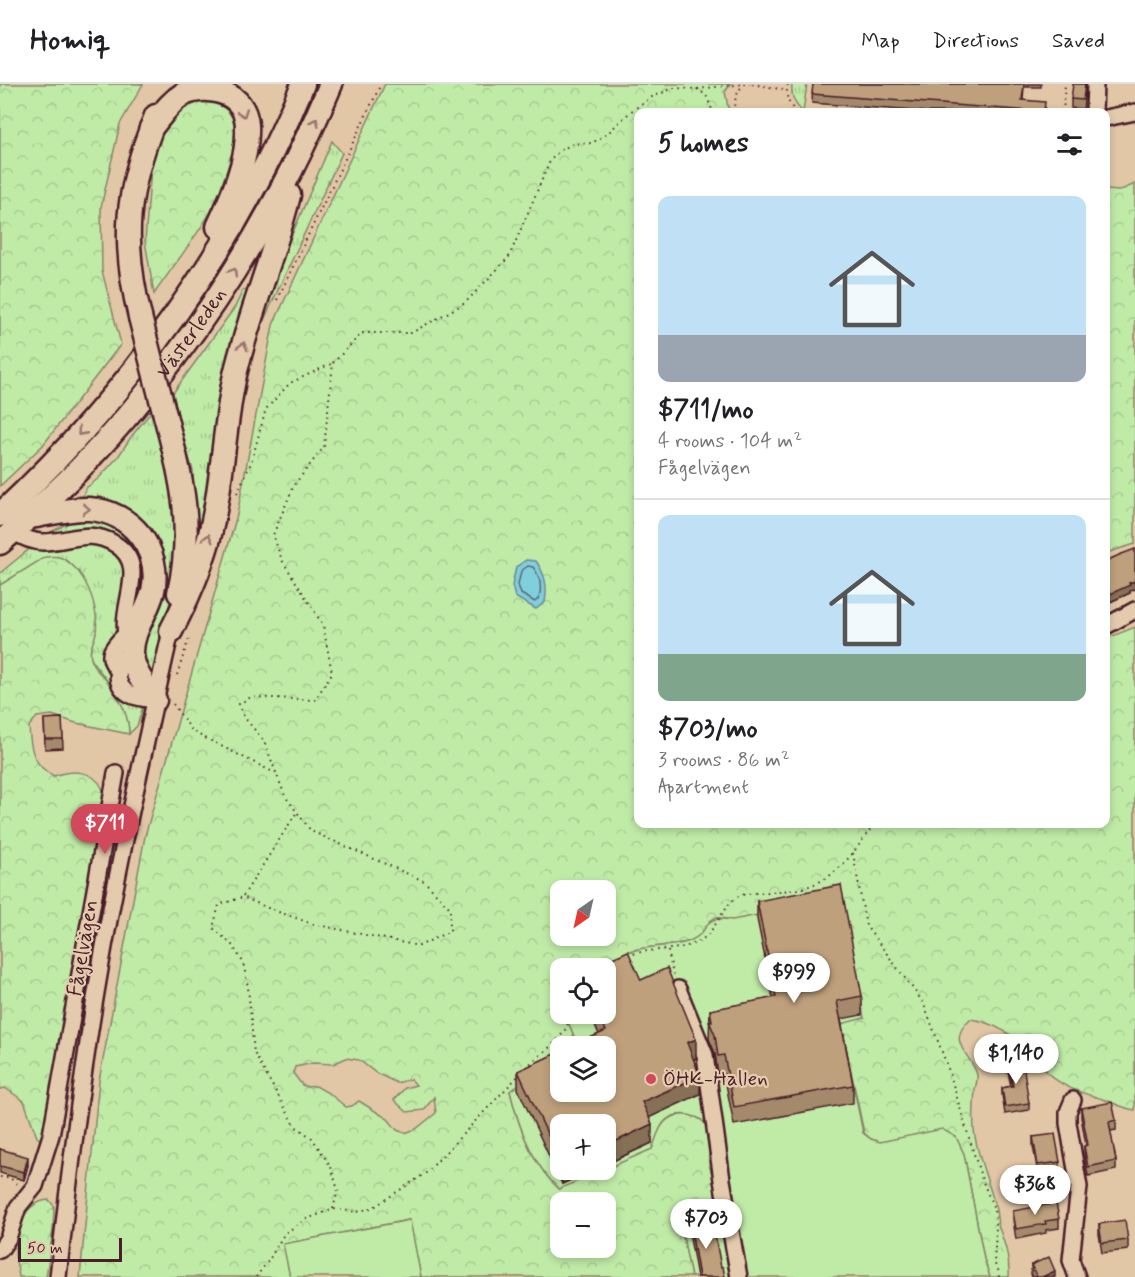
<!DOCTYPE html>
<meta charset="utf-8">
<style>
body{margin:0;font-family:Mynerve,sans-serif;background:#f2f2f2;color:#202124;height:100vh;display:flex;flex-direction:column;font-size:22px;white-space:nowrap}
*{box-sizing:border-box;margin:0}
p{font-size:20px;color:#757577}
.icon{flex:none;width:33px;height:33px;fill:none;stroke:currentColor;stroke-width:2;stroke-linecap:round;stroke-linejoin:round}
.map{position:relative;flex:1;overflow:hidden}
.drawer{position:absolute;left:634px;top:24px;width:476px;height:720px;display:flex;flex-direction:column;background:#fff;border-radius:12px;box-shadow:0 3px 9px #0003}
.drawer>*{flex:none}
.needle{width:39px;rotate:214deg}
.fabs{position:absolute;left:550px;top:796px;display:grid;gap:12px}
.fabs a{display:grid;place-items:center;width:66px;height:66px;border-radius:12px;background:#fff;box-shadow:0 3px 9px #0003;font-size:30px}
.scale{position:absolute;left:18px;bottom:15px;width:104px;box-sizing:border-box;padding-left:6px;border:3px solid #4a1f2b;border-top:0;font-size:16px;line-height:21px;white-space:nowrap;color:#4a1f2b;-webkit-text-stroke:4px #e5cbad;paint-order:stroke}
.price{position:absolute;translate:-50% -51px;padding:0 14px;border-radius:21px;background:#fff;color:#222;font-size:20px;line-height:39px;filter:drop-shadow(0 2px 3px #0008)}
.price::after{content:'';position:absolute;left:50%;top:36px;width:18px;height:14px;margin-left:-9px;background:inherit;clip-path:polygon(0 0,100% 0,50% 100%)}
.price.selected{background:#d1495b;color:#fff}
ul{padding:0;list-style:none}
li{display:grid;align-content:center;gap:12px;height:318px;padding:0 24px}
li+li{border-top:2px solid #e0e0e0}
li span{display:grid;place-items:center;height:186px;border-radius:12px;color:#555}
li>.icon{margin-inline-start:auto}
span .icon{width:108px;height:108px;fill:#fffc;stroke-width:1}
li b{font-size:26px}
h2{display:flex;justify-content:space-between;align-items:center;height:72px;padding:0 24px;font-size:26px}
header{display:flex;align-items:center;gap:36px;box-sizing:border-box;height:84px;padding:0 30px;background:#fff;border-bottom:2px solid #e0e0e0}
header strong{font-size:28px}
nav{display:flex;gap:33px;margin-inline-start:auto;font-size:21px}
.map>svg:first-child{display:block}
.grass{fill:url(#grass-tufts);stroke:#858569;stroke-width:1.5}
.forest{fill:url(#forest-crowns);stroke:#858569;stroke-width:1.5;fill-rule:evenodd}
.pitch{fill:#c0eba7;stroke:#858569;stroke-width:1.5}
.water{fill:#80cfdc;stroke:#6a8995;stroke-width:1.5}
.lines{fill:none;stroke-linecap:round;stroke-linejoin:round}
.shore{stroke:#606572;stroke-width:1.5}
.minor-casing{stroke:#4a1f2b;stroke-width:20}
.highway-casing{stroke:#4a1f2b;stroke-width:27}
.path{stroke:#4a1f2b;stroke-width:2;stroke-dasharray:1.5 4.5;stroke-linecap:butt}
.minor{stroke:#e5cbad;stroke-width:15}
.highway{stroke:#e5cbad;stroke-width:22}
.highway-bridge-casing{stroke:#4a1f2b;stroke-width:27;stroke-linecap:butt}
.highway-bridge{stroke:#e5cbad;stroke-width:22}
.wall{fill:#a48a6a;stroke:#4a1f2b;stroke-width:1.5}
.shaded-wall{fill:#867056;stroke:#4a1f2b;stroke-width:1.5}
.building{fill:#bfa07b;stroke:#4a1f2b;stroke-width:1.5}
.oneway{stroke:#98756c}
.poi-dot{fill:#d1495b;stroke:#e5cbad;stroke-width:2}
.labels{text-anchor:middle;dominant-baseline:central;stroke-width:4.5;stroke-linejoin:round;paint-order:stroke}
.street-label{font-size:21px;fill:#4a1f2b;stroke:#e5cbad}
.poi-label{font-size:21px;fill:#4a1f2b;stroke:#e5cbad;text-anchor:start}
</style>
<header>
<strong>Homiq</strong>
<nav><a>Map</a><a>Directions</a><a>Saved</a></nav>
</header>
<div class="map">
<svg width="1135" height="1193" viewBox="0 0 1135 1193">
<defs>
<pattern id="grass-tufts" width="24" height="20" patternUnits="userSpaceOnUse" patternTransform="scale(1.5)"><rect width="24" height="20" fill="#c0eba7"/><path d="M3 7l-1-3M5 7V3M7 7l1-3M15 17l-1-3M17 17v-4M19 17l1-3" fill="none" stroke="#a6c990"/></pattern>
<pattern id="forest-crowns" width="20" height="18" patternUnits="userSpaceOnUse" patternTransform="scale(1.5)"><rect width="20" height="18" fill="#c0eba7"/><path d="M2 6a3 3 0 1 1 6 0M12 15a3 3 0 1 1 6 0" fill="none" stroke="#a6c990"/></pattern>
</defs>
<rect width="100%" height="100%" fill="#e2c7a6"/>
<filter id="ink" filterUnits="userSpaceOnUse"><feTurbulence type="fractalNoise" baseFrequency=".0167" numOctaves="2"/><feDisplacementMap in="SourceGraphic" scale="12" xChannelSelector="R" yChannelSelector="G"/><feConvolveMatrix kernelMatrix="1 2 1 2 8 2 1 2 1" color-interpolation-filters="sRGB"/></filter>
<g filter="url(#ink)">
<!-- grass -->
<g class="grass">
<path d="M 792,0 L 807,0 L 803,28 C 794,20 791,12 792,0 Z"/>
<polygon points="332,57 342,69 249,268 267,209"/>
<polygon points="249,204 198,460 196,455 193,387 182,350 173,309 235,223 243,206"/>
<polygon points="155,323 179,418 172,509 153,590 143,577 141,563 165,492 162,468 152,449 138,435 81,418 86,404 99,394 118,373 131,353"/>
<path d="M 98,433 L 114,439 L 141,464 L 146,504 L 120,568 L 124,585 L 145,616 L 137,642 L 129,650 C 129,633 118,613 108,598 C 94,576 83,579 96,549 L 20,490 L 0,501 L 0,489 L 49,449 L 74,436 Z"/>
</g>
<!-- forest -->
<g class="forest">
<polygon points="0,0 143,0 120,40 101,123 102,187 121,260 43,361 0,402"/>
<path d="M 385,0 L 731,0 L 725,8 L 729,28 L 639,28 L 639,740 L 1106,740 L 1106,572 L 1110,553 L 1135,543 L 1135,1026 C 1121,1024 1109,1016 1096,1013 C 1079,1008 1060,1002 1047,988 C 1042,982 1039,975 1034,969 C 1019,954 991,937 970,935 C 944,959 973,971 977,991 C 978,996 976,1000 975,1005 C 974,1018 973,1034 974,1046 C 977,1074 990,1099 996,1126 C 997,1132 997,1138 999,1144 C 1005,1160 1010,1175 1009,1193 L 990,1193 L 984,1175 L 964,1070 L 956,1053 L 919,1051 L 880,1058 L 871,1055 L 864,1049 L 841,939 L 864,934 L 732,836 L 716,833 L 710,837 L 700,852 L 688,858 L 632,866 L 592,885 L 561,885 L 561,930 L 565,930 C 569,942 577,951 572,963 L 561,963 L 561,974 L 510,1007 C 518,1041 532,1081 559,1104 L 652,1065 C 655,1057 657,1047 663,1040 C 673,1026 703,1028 709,1046 C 713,1056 708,1069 709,1079 C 713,1098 726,1118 714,1137 L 683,1152 L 691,1193 L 421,1193 L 409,1136 L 284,1160 L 290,1193 L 80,1193 L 99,997 L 145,752 L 237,431 L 273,241 ZM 561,807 L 606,807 L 606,852 L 561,852 ZM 346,974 L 359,976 L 376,989 L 397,999 L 411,995 L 416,1001 L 405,1004 L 394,1016 L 407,1028 L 424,1026 L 434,1013 L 436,1029 L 416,1045 L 405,1049 L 397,1046 L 388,1035 L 359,1017 L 352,1022 L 346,1023 L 330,1010 L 316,1002 L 308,1003 L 302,1001 L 293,989 L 295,983 L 314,979 L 333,980 ZM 561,1119 L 606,1119 L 606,1164 L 561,1164 Z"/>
<path d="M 199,18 C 250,16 235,66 223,97 C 220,106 217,118 211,127 C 195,155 173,182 154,210 L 145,157 L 151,84 L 161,51 L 181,26 Z"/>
<polygon points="1135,100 1135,460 1106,469 1106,106 1119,107"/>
<path d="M 45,473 C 49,473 55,472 59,473 C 85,483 99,522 96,548 C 94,561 87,564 92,578 C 94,585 102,591 106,596 C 119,612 129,630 129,650 L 76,639 L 52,631 L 37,633 L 29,642 C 30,664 33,682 54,692 C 71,686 93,685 102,704 C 110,722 97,756 93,775 C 73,869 61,965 46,1060 L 37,1053 L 24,1017 L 5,1004 L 0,1005 L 0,501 Z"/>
<path d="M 49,1116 L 54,1122 L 53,1146 L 46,1193 L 19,1193 C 18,1184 14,1173 15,1164 C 16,1143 25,1118 49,1116 Z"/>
</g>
<!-- pitch -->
<g class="pitch">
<path d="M 843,815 L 864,934 L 841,940 L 863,1049 L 871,1055 L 880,1058 L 942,1045 L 956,1053 L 964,1070 L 984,1175 L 990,1193 L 691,1193 L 683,1152 L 685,1148 C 696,1145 712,1143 717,1132 C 725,1116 712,1095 709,1078 C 708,1068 713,1055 709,1046 C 703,1030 678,1026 666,1036 C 658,1043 656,1056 652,1065 L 606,1085 L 606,1041 L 561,1041 L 561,1086 L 603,1086 L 559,1105 C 532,1080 518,1041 510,1007 L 535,989 L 561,1008 L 606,1008 L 606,963 L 572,963 L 574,952 L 565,930 L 606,930 L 606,885 L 612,874 C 625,869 638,864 653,863 C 665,861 678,862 690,857 C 714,846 698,831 732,836 Z"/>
<polygon points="410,1136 421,1193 290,1193 283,1160"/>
</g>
<!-- water -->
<path class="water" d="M 526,476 L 536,477 C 545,490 548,502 545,518 L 536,525 L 515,513 L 512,502 L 516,483 Z"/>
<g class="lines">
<!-- shore -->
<path class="shore" d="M 528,482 L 533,483 C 540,492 542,503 539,514 L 535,518 L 521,510 L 518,501 L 521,487 Z"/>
<defs>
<g id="minor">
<polyline points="1094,28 1095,0"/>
<polyline points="1106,34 1135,28"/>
<path d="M 13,448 C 23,453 32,458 43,458 C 70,458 88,444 115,460 C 155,485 109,530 132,566 C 118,578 110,600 131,611 C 138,614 148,615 155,616"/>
<polyline points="1106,542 1135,526"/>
<path d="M 118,586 C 104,571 113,563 125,551"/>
<polyline points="678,905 705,971 722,1096 739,1193"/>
<polyline points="1073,1016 1068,1028 1068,1039 1079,1103 1071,1176 1077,1193"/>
<polyline points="0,1166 8,1154 18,1123 35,1102 51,1051 116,689"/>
<path d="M 58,1193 C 71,1074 86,955 109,836 C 127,739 149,643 171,547"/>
</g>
<g id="highway">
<path d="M 151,44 C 161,32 170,18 183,10 C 210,0 245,8 247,41 C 249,75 232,113 218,143"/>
<path d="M 140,233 C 121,155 126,106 156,32"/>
<path d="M 165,331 C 182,397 194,440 179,509"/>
<path d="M 0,431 C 129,311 236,163 303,0"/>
<path d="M 30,433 C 49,430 70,424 89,425 C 131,427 162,466 153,507 C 148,528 132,546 132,568 C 132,586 145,601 155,616"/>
<path id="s1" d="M 0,459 C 29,433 59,407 86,378 C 190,268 273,139 331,0"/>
<path d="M 171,547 C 186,518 199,489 208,458 C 223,403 223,346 235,291 C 249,230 274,172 289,111"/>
</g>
</defs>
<!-- minor casing -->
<use href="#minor" class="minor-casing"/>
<!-- highway casing -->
<use href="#highway" class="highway-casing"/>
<!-- path -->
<g class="path">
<polyline points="752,0 786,6"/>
<path d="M 788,0 C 785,13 788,19 796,28"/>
<polyline points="697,5 706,11 713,28"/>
<path d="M 734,28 C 734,17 736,9 744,0 L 750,0"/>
<polyline points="1063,28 1065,0"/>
<polyline points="277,216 381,0"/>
<polyline points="237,409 251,379 266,325 290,299 333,279"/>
<polyline points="177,591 189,554"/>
<polyline points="173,620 193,648 275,689"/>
<polyline points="853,769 866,842 923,918 947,981 981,1093 994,1125 996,1147 994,1179 998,1185 999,1193"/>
<polyline points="243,812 297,728"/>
<polyline points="668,867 673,891"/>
<path d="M 628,872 C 651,862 678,870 701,856 C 718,845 723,819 741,811 C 760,808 779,808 797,805 C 835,799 854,768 874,740"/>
<path d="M 526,984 C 542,967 568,955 570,930"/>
<polyline points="0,1093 9,1093 18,1101"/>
<polyline points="333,1125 338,1106 331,1083 312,1054 295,1042 254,969 248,903 243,878 232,861 213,844 219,821 243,813 270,825 313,840 419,862 450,847 450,824 424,797 311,747 285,712 264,657 244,633 239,620 251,613 315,616 332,589 323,541 282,476 273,451 294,401 324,363 333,279 362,249 411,249 465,219 509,173 550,77 558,68 572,60 592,59 608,49 630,28 652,13 674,4 697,5 744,0"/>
<polyline points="256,1193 269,1176 284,1150 304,1136 333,1125 357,1128 374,1123 426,1089 520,990"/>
</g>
<!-- minor -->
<use href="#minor" class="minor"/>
<!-- highway -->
<use href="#highway" class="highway"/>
<defs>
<polyline id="highway-bridge" points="140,233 165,331"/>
</defs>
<!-- highway-bridge casing -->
<use href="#highway-bridge" class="highway-bridge-casing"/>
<!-- highway-bridge -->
<use href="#highway-bridge" class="highway-bridge"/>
</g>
<!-- wall -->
<g class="wall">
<polygon points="813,0 1041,0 1041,3 1024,3 1023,16 1045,27 1045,28 928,28 812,19"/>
<polygon points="1086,0 1083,25 1071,24 1071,15"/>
<polygon points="1135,465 1135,505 1130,507 1130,509 1110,518 1106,508 1106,477"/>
<polygon points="62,634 63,664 45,665 44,635"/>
<polygon points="757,817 862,912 862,931 841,935 853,1001 853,1019 734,1041 724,990 718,991 715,969 709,955 710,926 773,914 757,835"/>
<polygon points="641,896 696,974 694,975 700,1010 649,1033 652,1059 606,1080 606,1041 561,1041 561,1086 593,1086 562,1100 518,1005 518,987 599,950 589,930 606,930"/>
<polygon points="986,956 1013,973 1013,976 1029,1019 1029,1026 1005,1030 1002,1011 1002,1004 1011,1002 1007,983 989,986 986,965"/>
<polygon points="1081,1024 1116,1036 1116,1046 1110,1047 1116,1077 1116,1086 1088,1092 1084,1071 1084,1062 1086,1061 1081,1033"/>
<polygon points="1033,1053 1060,1078 1060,1087 1038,1090 1033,1062"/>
<polygon points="0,1065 28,1081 24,1096 0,1089"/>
<polygon points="1013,1127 1059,1135 1059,1144 1046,1146 1046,1149 1016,1155 1013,1136"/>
<polygon points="690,1140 721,1183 725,1193 697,1193 690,1154"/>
<polygon points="1099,1140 1128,1156 1128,1166 1102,1169 1099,1150"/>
<polygon points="1031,1181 1055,1193 1032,1193 1031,1190"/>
</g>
<!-- shaded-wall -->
<g class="shaded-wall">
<polygon points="1135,497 1135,505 1130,507 1130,509 1110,518 1110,510 1129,499"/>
<polygon points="696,955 696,974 687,978 687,959"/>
<polygon points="700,992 700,1010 642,1037 642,1018"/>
<polygon points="652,1040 652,1059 606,1080 606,1062"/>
<polygon points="28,1073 28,1081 24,1096 24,1088"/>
<polygon points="562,1086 593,1086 562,1100"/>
<polygon points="1055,1187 1055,1193 1042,1193"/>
</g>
<!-- building -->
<g class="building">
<polygon points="813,0 1024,0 1022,16 1045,18 1044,28 812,10"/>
<polygon points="1073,0 1085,0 1083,16 1071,15"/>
<polygon points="1135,465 1135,497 1129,499 1130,501 1110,510 1106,500 1106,477 1119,471"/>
<polygon points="62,634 63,655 45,655 44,635"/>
<polygon points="841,801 862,912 837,917 853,1001 734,1023 724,971 718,972 715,951 709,937 712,937 710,926 776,913 757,817"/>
<polygon points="628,867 641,896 667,884 696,955 687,959 700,992 642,1018 652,1040 606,1062 606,1041 561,1041 561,1079 518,987 561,967 561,1008 606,1008 606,963 570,963 606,947 598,930 606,930 606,885 588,885"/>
<polygon points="1010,952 1013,973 989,977 986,956"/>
<polygon points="1022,974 1029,1019 1005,1023 1002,1004 1013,1002 1007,978"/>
<polygon points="1112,1018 1116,1036 1109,1038 1116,1077 1088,1083 1084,1062 1088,1061 1081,1024"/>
<polygon points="1055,1050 1060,1078 1038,1081 1033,1053"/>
<polygon points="0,1065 28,1073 24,1088 0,1082"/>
<polygon points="1056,1119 1059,1135 1045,1137 1046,1140 1016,1145 1013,1127"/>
<polygon points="712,1136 721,1183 723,1183 725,1193 699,1193 690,1140"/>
<polygon points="1125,1136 1128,1156 1102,1159 1099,1140"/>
<polygon points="1049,1173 1055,1187 1042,1193 1037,1193 1031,1181"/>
</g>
<!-- one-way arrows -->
<defs><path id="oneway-chevron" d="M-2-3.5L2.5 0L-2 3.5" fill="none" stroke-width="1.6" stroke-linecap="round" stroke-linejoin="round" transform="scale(1.5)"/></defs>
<g class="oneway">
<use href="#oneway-chevron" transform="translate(243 29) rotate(70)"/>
<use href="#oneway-chevron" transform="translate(315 38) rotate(-66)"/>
<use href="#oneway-chevron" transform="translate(233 188) rotate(-58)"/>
<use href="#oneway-chevron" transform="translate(243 262) rotate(-76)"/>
<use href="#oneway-chevron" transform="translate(81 348) rotate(132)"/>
<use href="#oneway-chevron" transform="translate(86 425) rotate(2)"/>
<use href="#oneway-chevron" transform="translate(208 454) rotate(-76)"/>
</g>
</g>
<!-- markers -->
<circle class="poi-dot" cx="651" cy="995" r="6"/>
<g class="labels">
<!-- street labels -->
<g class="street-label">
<text stroke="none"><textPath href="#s1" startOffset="285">Västerleden</textPath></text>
<text transform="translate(83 864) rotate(-80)">Fågelvägen</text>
</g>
<!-- poi labels -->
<g class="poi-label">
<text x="663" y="995">ÖHK-Hallen</text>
</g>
</g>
</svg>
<div class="fabs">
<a><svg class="needle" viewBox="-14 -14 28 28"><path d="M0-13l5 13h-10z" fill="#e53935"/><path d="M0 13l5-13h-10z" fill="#757577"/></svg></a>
<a><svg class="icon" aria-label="locate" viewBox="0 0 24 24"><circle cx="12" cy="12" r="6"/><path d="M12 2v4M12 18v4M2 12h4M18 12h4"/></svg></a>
<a><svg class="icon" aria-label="layers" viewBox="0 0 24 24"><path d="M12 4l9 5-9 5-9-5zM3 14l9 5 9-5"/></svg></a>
<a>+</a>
<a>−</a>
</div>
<div class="scale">50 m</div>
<b class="price selected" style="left:105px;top:771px">$711</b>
<b class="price" style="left:794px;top:920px">$999</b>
<b class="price" style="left:1016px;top:1001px">$1,140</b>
<b class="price" style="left:1035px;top:1132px">$368</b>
<b class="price" style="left:706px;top:1166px">$703</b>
<section class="drawer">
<h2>5 homes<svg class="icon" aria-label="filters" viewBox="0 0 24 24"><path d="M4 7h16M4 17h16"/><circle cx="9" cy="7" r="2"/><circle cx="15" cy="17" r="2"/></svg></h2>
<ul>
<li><span style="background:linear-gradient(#bfe0f5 75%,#9aa5b1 0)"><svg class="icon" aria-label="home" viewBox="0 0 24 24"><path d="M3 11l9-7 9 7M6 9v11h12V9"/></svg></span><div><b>$711/mo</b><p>4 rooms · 104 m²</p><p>Fågelvägen</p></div></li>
<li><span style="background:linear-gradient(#bfe0f5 75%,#7fa58c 0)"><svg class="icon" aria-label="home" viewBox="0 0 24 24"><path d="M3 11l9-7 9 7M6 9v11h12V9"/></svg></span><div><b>$703/mo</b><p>3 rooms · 86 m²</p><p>Apartment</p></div></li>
</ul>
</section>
</div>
